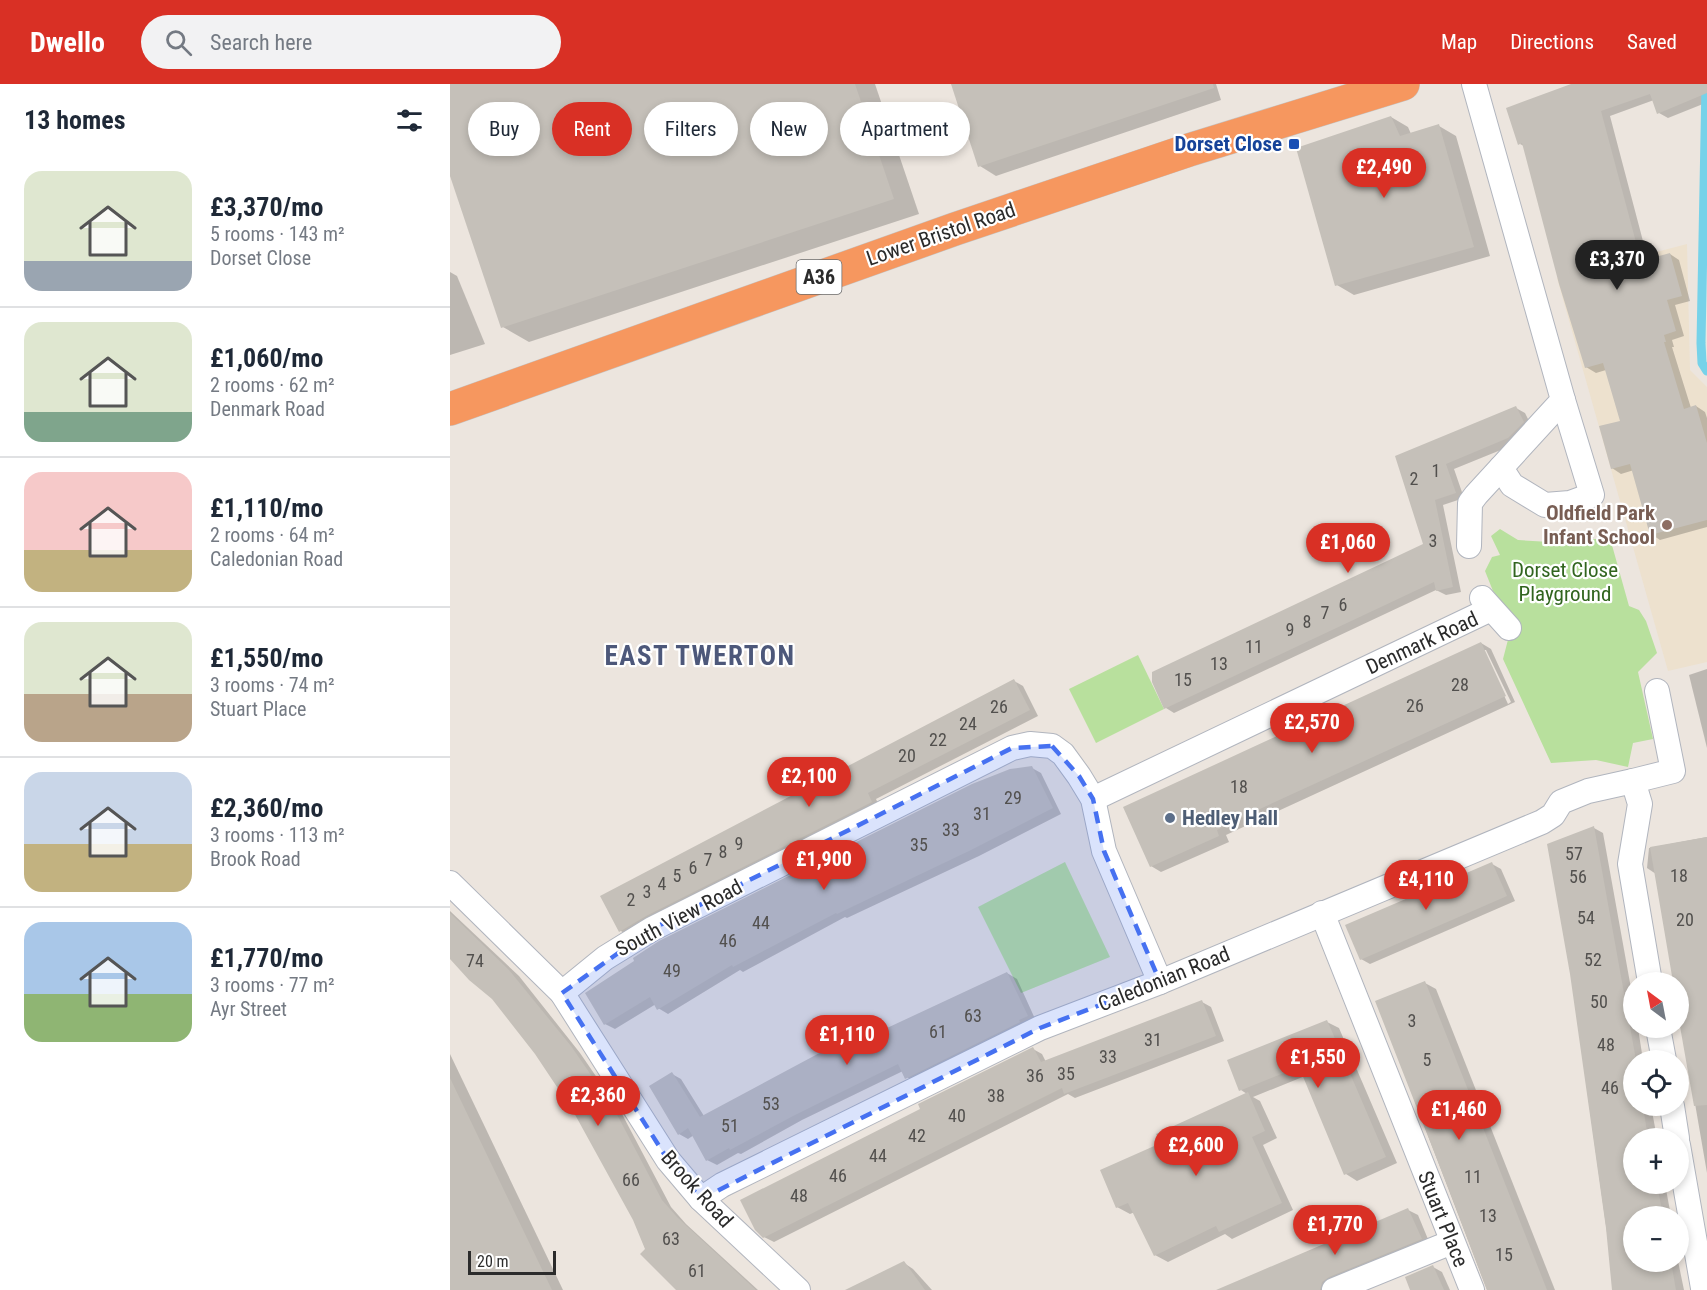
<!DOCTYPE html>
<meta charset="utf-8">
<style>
body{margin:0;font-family:"Roboto Condensed",sans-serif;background:#f2f2f3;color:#1f2937;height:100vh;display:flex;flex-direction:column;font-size:22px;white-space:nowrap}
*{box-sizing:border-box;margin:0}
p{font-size:20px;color:#747a83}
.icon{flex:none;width:33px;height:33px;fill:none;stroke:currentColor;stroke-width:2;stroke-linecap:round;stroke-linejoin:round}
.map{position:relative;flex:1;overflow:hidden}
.details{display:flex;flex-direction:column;background:#fff;width:450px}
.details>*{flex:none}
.top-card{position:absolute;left:18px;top:18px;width:570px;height:54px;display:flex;gap:12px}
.needle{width:39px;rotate:328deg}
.buttons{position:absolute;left:1173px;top:888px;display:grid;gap:12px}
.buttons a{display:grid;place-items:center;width:66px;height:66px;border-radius:50%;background:#fff;box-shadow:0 3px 9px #0003;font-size:30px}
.scale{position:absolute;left:18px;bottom:15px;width:88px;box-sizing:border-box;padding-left:6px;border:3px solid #2b2b2b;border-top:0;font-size:16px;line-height:21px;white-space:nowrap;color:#2b2b2b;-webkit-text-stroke:4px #fff;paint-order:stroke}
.price{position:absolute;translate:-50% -51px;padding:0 14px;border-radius:21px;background:#d93025;color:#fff;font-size:20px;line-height:39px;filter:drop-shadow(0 2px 3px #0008)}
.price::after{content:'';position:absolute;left:50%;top:36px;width:18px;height:14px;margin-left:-9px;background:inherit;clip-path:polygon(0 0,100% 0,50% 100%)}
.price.selected{background:#222;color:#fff}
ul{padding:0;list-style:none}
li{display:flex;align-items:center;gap:18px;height:150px;padding:0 24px}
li+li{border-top:2px solid #e0e1e3}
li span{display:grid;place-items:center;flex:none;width:168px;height:120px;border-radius:18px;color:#555}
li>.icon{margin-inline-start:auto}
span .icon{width:72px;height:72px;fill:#fffc;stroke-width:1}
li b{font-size:26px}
h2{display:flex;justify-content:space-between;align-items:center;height:72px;padding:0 24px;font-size:26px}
.pill{padding:0 21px;border-radius:27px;background:#fff;box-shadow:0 3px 9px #0003;font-size:21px;line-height:54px}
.pill.selected{background:#d93025;color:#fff}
header{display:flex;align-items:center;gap:36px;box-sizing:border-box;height:84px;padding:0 30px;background:#d93025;color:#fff}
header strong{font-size:28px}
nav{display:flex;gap:33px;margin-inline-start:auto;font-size:21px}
.search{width:420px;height:54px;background:#f2f2f3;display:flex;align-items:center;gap:15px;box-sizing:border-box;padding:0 21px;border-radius:33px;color:#747a83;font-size:22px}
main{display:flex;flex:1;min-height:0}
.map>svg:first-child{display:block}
.education{fill:#ede1ce}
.green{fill:#b8e09d}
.shadow{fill:#0003;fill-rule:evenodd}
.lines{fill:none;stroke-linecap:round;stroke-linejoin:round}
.stream{stroke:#76d2e9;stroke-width:9}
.building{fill:#c5c0b9}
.street-casing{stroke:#b1b5be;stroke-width:26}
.highway-casing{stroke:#c4c4c4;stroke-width:34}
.street{stroke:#fff;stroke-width:24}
.highway{stroke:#f6975f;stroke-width:33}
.marked{fill:#4671f1;fill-opacity:0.2;stroke:#4671f1;stroke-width:4.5;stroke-dasharray:12 8;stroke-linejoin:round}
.transit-dot{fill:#1a4fb4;stroke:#fff;stroke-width:2}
.education-dot{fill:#8d6e63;stroke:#fff;stroke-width:2}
.service-dot{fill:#5c6f8a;stroke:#fff;stroke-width:2}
.labels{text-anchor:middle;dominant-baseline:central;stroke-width:4.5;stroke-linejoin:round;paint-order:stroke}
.number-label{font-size:18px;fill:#52504e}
.shield{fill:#fff;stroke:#6b6b6b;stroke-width:1.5}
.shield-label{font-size:20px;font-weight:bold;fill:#2b2b2b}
.transit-label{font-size:21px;font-weight:bold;fill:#164399;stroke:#fff;text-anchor:end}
.street-label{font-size:21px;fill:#2b2b2b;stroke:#fff}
.education-label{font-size:21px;font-weight:bold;fill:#785e54;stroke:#fff;text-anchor:end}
.park-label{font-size:21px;fill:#31651e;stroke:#fff}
.service-label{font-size:21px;font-weight:bold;fill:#4e5e75;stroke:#fff;text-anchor:start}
.district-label{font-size:27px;font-weight:bold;letter-spacing:1.5px;fill:#4d587a;stroke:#fff}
</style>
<header>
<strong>Dwello</strong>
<div class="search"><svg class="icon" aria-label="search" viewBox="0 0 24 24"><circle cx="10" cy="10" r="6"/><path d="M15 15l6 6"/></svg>Search here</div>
<nav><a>Map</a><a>Directions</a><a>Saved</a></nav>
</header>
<main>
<section class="details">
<h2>13 homes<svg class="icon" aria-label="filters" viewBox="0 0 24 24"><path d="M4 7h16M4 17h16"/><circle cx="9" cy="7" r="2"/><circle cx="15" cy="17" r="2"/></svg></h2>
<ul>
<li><span style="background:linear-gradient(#dfe7d0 75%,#9aa5b1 0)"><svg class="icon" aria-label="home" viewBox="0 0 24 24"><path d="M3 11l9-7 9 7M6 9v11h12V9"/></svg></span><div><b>£3,370/mo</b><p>5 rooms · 143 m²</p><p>Dorset Close</p></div></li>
<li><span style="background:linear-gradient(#dfe7d0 75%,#7fa58c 0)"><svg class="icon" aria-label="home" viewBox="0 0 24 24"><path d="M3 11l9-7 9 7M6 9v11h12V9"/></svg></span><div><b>£1,060/mo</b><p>2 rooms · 62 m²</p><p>Denmark Road</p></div></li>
<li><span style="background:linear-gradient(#f6c9c9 65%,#c2b280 0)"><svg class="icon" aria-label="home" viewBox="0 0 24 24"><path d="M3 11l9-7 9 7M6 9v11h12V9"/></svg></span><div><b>£1,110/mo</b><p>2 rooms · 64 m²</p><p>Caledonian Road</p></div></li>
<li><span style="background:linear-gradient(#dfe7d0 60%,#b9a48a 0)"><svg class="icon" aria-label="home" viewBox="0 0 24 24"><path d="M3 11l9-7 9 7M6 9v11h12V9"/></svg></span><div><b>£1,550/mo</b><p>3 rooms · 74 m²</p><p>Stuart Place</p></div></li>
<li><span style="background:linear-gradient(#c9d6e8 60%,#c2b280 0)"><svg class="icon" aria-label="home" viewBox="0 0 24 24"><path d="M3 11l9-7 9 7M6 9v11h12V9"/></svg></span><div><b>£2,360/mo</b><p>3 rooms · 113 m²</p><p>Brook Road</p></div></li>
<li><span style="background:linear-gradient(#a9c7e8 60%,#8fb573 0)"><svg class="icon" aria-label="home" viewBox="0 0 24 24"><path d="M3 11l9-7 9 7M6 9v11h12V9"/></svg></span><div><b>£1,770/mo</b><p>3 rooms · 77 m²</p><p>Ayr Street</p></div></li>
</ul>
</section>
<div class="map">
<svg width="1257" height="1206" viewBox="0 0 1257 1206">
<rect width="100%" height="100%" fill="#ece5de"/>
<!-- education -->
<polygon class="education" points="1237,160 1240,286 1257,303 1257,578 1218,587 1107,194"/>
<!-- green -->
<g class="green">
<polygon points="1050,445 1068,456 1100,458 1160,454 1179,522 1189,526 1196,537 1207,569 1188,588 1203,655 1183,659 1178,683 1146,676 1101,679 1053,575 1060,548 1068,539 1043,507 1035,487 1042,473 1050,471 1041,452"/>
<polygon points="688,571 714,625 646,659 619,605"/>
<polygon points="615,778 660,873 571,909 528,823"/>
</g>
<!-- shadow -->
<g class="shadow">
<polygon points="0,0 425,0 469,130 79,258 53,243 0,87"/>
<polygon points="503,0 766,0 771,16 546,92 530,82"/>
<polygon points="1126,0 1254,0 1253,20 1218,34 1209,29 1204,16 1160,32 1198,176 1220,170 1229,176 1240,217 1225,221 1234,252 1222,256 1224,263 1222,263 1241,324 1246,322 1255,328 1257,334 1257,443 1210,456 1201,450 1184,386 1171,390 1162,384 1171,338 1156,286 1146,289 1136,283 1074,62 1070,60"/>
<polygon points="941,33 958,43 961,50 989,42 1006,52 1040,172 904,211 887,201"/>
<polygon points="0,188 7,192 35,260 0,271"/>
<polygon points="1066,324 1075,329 1082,343 1068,359 1004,385 1014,414 993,421 1011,508 996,511 986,506 724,629 716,624 704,597 975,461 947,373"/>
<path d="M 1031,559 L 1041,565 L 1065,618 L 776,751 L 779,758 L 711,788 L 701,782 ZM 1033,566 L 1036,566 L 1061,618 L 1058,620 Z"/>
<polygon points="1257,585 1257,664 1239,591"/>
<polygon points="564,597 573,602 588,632 426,715 430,724 180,853 171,847 152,812"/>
<polygon points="582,684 591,689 611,730 529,772 397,834 395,833 293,888 290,886 218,930 208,924 206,920 165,945 155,940 137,909"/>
<polygon points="1144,744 1153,749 1184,921 1184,944 1188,944 1193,976 1184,976 1184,1022 1201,1022 1207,1054 1184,1054 1184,1100 1215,1100 1221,1132 1184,1132 1184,1178 1228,1177 1234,1206 1165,1206 1115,847 1099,761"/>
<polygon points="1257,753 1257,1089 1228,921 1228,898 1225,898 1206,790 1197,784 1199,764"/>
<polygon points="1042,780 1051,785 1065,817 920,880 911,875"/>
<polygon points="0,827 69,892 130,969 172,1030 221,1123 236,1140 308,1206 231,1206 196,1166 184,1136 125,1026 86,969 43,914 0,872"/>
<polygon points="557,889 567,895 586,937 466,999 457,993 453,987 352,1036 291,1070 288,1069 267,1081 257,1076 244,1051 238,1055 229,1050 222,990 231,995 254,1032 418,944 427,950"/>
<polygon points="975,899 986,905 1105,1206 1037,1206 927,918"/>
<polygon points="752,918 761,923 774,957 625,1014 618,1010 324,1158 314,1153 472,1026 583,965 592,970 596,978"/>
<polygon points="877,938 889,944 947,1079 907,1097 896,1090 855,992 803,1013 810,1017 827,1054 813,1061 843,1126 782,1155 775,1150 718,1178 705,1171 685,1128 680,1130 667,1123 713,1060 797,1010 791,1006"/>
<polygon points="0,970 113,1206 0,1206"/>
<polygon points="958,1126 968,1131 980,1160 881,1206 770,1206"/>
<polygon points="454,1179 463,1185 482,1206 408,1206"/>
<polygon points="983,1183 992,1188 1000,1206 962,1206"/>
</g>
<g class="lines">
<!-- stream -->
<polyline class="stream" points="1256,0 1251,259 1252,279 1257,287"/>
</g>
<!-- building -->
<g class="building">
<polygon points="0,0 405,0 444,115 51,244 0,92"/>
<polygon points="501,0 763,0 764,4 528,83"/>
<polygon points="1121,0 1257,0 1257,9 1207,30 1200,10 1151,27 1191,177 1220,169 1232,212 1217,216 1226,247 1214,251 1216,258 1214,258 1234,325 1246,321 1257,359 1257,436 1200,451 1180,380 1161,385 1149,342 1170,337 1153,279 1135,284 1109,200 1072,59 1068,61 1056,24"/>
<polygon points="941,32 950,52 989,40 1024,163 885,202 846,64"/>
<polygon points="1066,322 1074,338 1058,354 996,380 1006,409 985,416 1003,503 986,507 984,498 714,625 702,598 702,588 973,460 945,372"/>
<polygon points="1031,558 1056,612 812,724 767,746 769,752 700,783 673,723"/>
<polygon points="564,595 580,626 418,709 422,718 196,832 169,848 150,812"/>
<polygon points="582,682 603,724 519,767 387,830 386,829 283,883 282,881 207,926 200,913 154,941 135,909 184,877 183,874 209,857 522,700 560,685"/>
<polygon points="1144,742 1186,976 1184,976 1184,1022 1193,1022 1198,1054 1184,1054 1184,1100 1207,1100 1213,1132 1184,1132 1184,1178 1221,1178 1226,1206 1162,1206 1156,1144 1120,890 1097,760"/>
<polygon points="1257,753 1257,1021 1244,1022 1228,931 1228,898 1223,898 1200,763"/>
<polygon points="1042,778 1057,812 910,876 895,841"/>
<polygon points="0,829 59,886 121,962 163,1023 212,1116 227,1133 306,1206 226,1206 190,1170 195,1165 183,1136 123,1027 85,970 42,915 19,896 0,875"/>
<polygon points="557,888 578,932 569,936 570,938 455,995 448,980 343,1032 280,1066 279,1064 256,1077 238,1044 228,1051 199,1002 222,988 250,1033 418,943 422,951"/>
<polygon points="975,897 1075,1150 1097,1206 1037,1206 1001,1111 925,917"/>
<polygon points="752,916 766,952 614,1010 612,1004 313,1154 305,1146 290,1116 470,1025 468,1020 583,963 591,978"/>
<polygon points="877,936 936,1073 894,1091 849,983 789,1007 777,976"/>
<polygon points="0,994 63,1125 102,1206 0,1206"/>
<polygon points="798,1008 815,1047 802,1053 832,1119 769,1148 766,1142 704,1172 678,1119 666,1124 650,1086 711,1059 706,1050"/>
<polygon points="958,1124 972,1155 879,1193 872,1198 870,1206 766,1206"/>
<polygon points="454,1177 475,1206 395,1206"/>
<polygon points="983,1181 994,1206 960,1206 955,1193"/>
</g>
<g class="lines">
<defs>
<g id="street">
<polyline points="1051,384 1062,401 1095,421 1120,419 1142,411 1113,316"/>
<polyline points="1019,462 1020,419 1026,411 1113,316 1024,0"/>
<polyline points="1032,514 1059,544"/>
<polyline points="1183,697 1223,687 1207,607"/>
<polyline points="643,715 1041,525"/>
<polyline points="0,799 112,909 218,1076 251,1115 348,1206"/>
<polyline points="872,829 1022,1206"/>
<polyline points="112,909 155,874 202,845 562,664 580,660 602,662 613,670 629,692 643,715 654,767 710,898"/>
<polyline points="1208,944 1214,976"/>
<polyline points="1222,1022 1227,1054"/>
<polyline points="1228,1061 1253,1204"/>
<polyline points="251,1115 272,1101 590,944 710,898 1092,738 1103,731 1111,718 1138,707 1183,697 1190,720 1180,780 1200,898"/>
<polyline points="884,1206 1002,1158"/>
</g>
<polyline id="highway" points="0,325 505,145 739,66 953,0"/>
</defs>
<!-- street casing -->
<use href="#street" class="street-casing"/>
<!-- highway casing -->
<use href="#highway" class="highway-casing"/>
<!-- street -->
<use href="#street" class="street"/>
<!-- highway -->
<use href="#highway" class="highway"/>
</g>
<!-- marked area -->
<path class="marked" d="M 602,662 L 629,692 L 643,715 L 654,767 L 710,898 L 590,944 L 251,1115 L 218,1076 L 112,909 L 202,845 L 562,664 Z"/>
<!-- markers -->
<rect class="transit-dot" x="838" y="54" width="12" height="12" rx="3"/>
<circle class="education-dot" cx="1217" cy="441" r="6"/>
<circle class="service-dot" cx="720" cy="734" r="6"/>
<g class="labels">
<!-- number labels -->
<g class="number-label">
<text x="986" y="386">1</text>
<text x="964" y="394">2</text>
<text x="983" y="456">3</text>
<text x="893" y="520">6</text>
<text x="875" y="528">7</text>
<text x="857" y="537">8</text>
<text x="840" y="545">9</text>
<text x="804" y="562">11</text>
<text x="769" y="579">13</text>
<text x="733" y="595">15</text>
<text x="1010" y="600">28</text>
<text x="965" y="621">26</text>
<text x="549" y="622">26</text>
<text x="518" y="639">24</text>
<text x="488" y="655">22</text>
<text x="457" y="671">20</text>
<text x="789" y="702">18</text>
<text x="563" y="713">29</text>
<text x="532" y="729">31</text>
<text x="501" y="745">33</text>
<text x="289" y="759">9</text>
<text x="469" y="760">35</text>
<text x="273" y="767">8</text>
<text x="1124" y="769">57</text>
<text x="258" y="775">7</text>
<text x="243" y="783">6</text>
<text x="227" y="791">5</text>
<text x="1229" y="791">18</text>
<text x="1128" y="792">56</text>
<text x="212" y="799">4</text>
<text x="197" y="807">3</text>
<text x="181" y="815">2</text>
<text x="1136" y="833">54</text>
<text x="1235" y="835">20</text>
<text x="311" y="838">44</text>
<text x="278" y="856">46</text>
<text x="1143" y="875">52</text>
<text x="25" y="876">74</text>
<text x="222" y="886">49</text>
<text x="1149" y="917">50</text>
<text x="523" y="931">63</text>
<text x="962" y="936">3</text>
<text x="488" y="947">61</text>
<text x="703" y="955">31</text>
<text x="1156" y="960">48</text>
<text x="658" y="972">33</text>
<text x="977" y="975">5</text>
<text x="616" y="989">35</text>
<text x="585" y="991">36</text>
<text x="1160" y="1003">46</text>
<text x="546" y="1011">38</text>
<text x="321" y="1019">53</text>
<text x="507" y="1031">40</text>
<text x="280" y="1041">51</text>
<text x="467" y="1051">42</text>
<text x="428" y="1071">44</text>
<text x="388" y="1091">46</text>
<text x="1023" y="1092">11</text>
<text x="181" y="1095">66</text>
<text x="349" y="1111">48</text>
<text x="1038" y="1131">13</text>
<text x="221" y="1154">63</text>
<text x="1054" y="1170">15</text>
<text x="247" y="1186">61</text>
</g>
<!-- shield labels -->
<rect class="shield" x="346.5" y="176" width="45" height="34" rx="4.5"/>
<g class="shield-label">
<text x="369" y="193">A36</text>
</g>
<!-- transit labels -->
<g class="transit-label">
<text x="832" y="60">Dorset Close</text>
</g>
<!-- street labels -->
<g class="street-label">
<text transform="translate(491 150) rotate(-19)">Lower Bristol Road</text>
<text transform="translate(972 559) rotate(-25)">Denmark Road</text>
<text transform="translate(229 834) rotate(-28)">South View Road</text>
<text transform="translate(714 895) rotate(-22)">Caledonian Road</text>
<text transform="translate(247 1105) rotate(48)">Brook Road</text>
<text transform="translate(993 1135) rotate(68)">Stuart Place</text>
</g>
<!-- education labels -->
<g class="education-label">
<text x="1205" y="429">Oldfield Park<tspan x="1205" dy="24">Infant School</tspan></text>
</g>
<!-- park labels -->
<g class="park-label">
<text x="1115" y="486">Dorset Close<tspan x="1115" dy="24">Playground</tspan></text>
</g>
<!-- service labels -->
<g class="service-label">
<text x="732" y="734">Hedley Hall</text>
</g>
<!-- district labels -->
<g class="district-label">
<text x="250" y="572">EAST TWERTON</text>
</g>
</g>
</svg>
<div class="buttons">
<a><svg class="needle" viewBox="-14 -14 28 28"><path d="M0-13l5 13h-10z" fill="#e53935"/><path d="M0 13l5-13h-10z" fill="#747a83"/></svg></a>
<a><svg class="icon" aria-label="locate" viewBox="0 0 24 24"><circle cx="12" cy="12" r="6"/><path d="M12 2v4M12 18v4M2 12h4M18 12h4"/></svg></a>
<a>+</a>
<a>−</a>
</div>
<div class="scale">20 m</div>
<b class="price" style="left:934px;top:115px">£2,490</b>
<b class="price selected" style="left:1167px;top:207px">£3,370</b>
<b class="price" style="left:898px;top:490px">£1,060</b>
<b class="price" style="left:862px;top:670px">£2,570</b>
<b class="price" style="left:359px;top:724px">£2,100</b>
<b class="price" style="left:374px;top:807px">£1,900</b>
<b class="price" style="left:976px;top:827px">£4,110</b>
<b class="price" style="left:397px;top:982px">£1,110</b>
<b class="price" style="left:868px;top:1005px">£1,550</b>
<b class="price" style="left:148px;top:1043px">£2,360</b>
<b class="price" style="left:1009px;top:1057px">£1,460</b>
<b class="price" style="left:746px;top:1093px">£2,600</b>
<b class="price" style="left:885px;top:1172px">£1,770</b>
<div class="top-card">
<a class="pill">Buy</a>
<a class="pill selected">Rent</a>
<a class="pill">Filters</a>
<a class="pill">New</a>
<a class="pill">Apartment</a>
</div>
</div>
</main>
